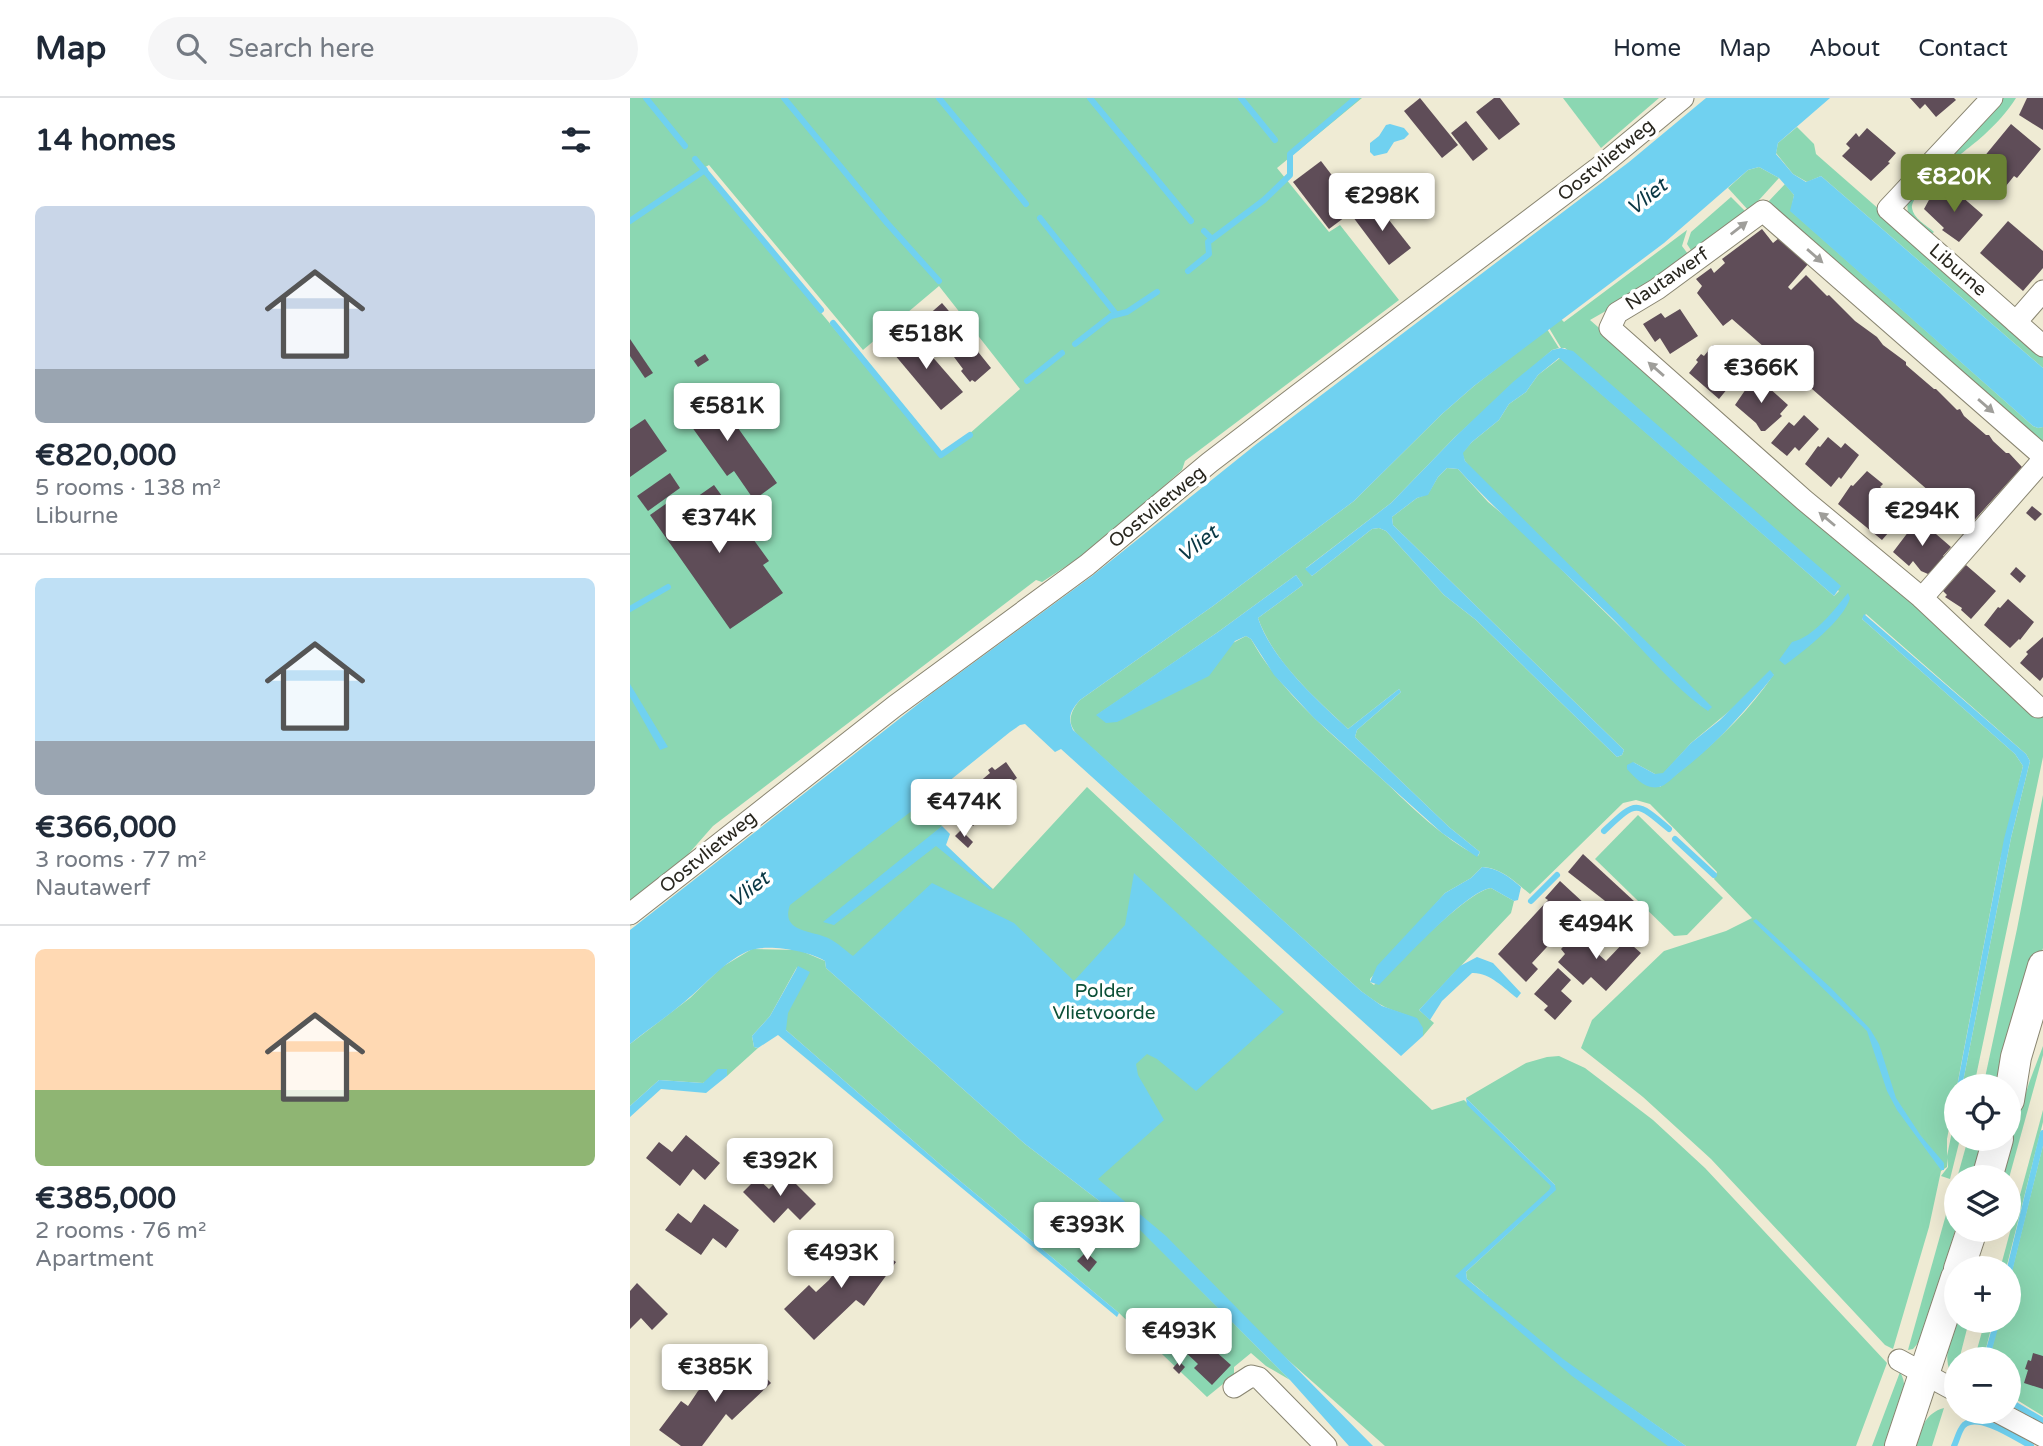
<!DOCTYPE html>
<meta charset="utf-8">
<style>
body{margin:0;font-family:"Varela Round",sans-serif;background:#f6f6f7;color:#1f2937;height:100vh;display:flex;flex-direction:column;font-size:26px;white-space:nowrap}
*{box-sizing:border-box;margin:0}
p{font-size:23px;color:#747a83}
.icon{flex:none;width:38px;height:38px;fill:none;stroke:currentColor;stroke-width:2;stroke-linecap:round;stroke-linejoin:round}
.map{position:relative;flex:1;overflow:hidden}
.side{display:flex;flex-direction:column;background:#fff;width:630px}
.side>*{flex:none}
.buttons{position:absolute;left:1314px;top:976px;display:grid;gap:14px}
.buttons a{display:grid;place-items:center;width:77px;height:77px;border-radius:50%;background:#fff;box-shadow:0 7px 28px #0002;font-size:35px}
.price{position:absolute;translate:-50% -60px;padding:0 16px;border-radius:7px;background:#fff;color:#222;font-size:23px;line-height:46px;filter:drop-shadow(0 2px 4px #0008)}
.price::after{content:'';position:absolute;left:50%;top:42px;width:21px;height:16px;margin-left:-10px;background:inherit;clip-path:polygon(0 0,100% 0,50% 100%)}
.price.active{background:#698134;color:#fff}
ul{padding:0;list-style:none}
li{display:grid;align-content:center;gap:14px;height:371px;padding:0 35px}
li+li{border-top:2px solid #e0e1e3}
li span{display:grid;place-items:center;height:217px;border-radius:10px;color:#555}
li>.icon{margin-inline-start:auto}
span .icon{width:126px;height:126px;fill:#fffc;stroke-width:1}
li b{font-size:30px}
h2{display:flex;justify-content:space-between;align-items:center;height:84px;padding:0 35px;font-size:30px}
header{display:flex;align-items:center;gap:42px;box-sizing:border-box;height:98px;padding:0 35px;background:#fff;border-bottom:2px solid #e0e1e3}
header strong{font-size:33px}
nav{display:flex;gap:38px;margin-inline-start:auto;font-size:24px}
.search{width:490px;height:63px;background:#f6f6f7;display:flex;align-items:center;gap:18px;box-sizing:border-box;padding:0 24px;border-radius:38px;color:#747a83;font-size:26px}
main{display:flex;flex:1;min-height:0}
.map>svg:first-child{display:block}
.green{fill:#8bd7b2;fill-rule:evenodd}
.water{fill:#70d1f0}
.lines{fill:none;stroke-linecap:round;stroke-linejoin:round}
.stream{stroke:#70d1f0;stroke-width:6}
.building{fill:#5f4d58}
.street-casing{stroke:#898571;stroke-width:23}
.secondary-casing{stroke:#898571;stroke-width:32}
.street{stroke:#fff;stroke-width:21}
.secondary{stroke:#fff;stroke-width:30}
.oneway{fill:#9f9e9a}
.labels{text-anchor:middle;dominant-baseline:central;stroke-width:7;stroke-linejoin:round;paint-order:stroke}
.street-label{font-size:19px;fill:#29271f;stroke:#fff}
.park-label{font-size:19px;fill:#0c5037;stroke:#fff}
.water-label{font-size:21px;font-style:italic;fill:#093744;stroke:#fff}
</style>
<header>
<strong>Map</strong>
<div class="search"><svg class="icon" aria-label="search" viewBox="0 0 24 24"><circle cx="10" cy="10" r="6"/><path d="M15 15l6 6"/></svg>Search here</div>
<nav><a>Home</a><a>Map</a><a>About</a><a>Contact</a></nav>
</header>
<main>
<section class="side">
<h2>14 homes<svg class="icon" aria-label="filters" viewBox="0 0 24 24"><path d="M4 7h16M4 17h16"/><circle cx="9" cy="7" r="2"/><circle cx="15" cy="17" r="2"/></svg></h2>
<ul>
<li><span style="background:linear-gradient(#c9d6e8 75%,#9aa5b1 0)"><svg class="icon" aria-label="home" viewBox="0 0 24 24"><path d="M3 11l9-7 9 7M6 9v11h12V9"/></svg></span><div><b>€820,000</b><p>5 rooms · 138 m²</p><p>Liburne</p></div></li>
<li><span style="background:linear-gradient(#bfe0f5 75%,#9aa5b1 0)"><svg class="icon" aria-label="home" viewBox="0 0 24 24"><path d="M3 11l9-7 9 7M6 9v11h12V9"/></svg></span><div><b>€366,000</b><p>3 rooms · 77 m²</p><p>Nautawerf</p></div></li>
<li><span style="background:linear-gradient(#ffd9b3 65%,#8fb573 0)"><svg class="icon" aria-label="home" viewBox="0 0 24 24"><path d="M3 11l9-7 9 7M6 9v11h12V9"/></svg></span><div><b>€385,000</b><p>2 rooms · 76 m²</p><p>Apartment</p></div></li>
</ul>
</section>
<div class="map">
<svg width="1413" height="1348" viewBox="0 0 1413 1348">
<rect width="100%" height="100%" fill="#efebd4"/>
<!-- green -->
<g class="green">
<path d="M 0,0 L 732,0 L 647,70 L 699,134 L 710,127 L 769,202 L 555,363 L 552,372 L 464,450 L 412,484 L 406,482 L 83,728 L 54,761 L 0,804 ZM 79,67 L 233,252 L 309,188 L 390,291 L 321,352 L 318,349 L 308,356 L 72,71 Z"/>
<polygon points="933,0 1029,0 971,50"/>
<path d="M 1370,0 L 1386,0 C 1377,14 1366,26 1354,37 C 1340,50 1281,92 1282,110 C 1283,120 1296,127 1304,134 L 1299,138 L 1278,117 L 1277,102 Z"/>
<polygon points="1167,29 1184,46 1186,56 1413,255 1413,270 1191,78 1177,84 1163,76 1146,55 1148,45"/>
<polygon points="1129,69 1149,80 1119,113 1098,90 1118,72"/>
<polygon points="1155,86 1164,97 1161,113 1403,328 1408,330 1413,329 1413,344 1138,104"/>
<polygon points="1101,99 1117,115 1064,157 1057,146 1061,134"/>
<path d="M 1057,132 L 1052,148 L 1061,160 L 1023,186 L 960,222 L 1413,619 L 1413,659 L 1345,983 L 1343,989 L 1332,989 L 1381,740 L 1400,663 L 1396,656 L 1236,516 L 1232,521 L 1385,656 L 1393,668 L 1369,767 L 1317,1041 L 1317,1058 L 1326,1014 L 1326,1041 L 1330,1041 L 1320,1081 L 1311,1078 L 1318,1069 L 1318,1060 L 1317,1069 L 1311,1073 L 1299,1129 L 1263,1251 L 1255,1247 L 1081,1061 L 1013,999 L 951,950 L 962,922 L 1034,853 L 1096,833 L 1122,820 L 1084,781 L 1087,774 L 1020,706 L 1006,702 L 993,705 L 900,796 C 885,784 872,770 852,769 L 841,780 L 815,795 L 740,881 L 740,884 L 744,887 C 765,868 839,792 861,790 L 884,803 L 881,815 L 789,912 L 804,925 L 793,938 C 792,916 771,917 755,909 C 747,905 739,899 731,893 L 471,658 C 451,639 427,629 450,602 L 583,508 L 724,403 L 812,316 L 844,288 L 917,231 L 929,250 L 922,252 L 825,339 L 761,405 L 676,470 L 682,478 L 742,431 L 749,430 L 756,433 L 814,497 L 846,522 L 987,659 L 992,657 L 994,652 L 763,427 L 762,419 L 787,400 L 798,396 L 808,379 L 817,370 L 828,371 L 858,404 L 889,430 L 1070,607 L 1079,612 L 842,372 L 835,363 L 832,355 L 842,344 L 869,322 L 879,306 L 896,294 L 908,277 L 930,260 L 1204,498 L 1209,493 L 935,250 L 931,250 L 919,230 L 931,221 L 934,224 ZM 666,477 L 673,487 L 628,520 C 644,565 685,599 718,631 L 769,591 L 771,594 L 727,632 L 725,639 L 819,729 L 850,754 L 848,758 C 811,739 782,709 752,681 C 705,639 652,597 621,541 L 616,538 L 467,617 L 588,534 ZM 1144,576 C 1113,622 1073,656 1030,689 L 1003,664 L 1025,676 L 1033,676 L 1061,645 Z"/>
<polygon points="457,689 802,1012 834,1002 923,1087 922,1092 830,1177 858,1198 837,1181 836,1174 925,1092 925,1087 836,1000 896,965 917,959 929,958 955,970 1023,1022 1075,1070 1257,1265 1226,1348 1056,1348 987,1300 1048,1348 755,1348 505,1126 660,1282 636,1268 621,1255 604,1269 604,1277 577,1299 489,1215 312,1068 156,932 155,926 167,869 140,918 122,938 124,949 128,950 97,978 97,971 73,985 29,982 0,1008 0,946 60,900 92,869 122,851 169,852 195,863 196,870 395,1046 489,1118 503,1125 201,856 169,844 137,804 292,705 312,728 302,737 363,791"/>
<polygon points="1413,697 1413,850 1370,989 1353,989 1387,831"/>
<polygon points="1008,717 1093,800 1057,837 1044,838 965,761"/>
<polygon points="1413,948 1413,957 1379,1080 1370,1080 1399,985"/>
<polygon points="1413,1012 1413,1024 1376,1171 1370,1171"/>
<polygon points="1338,1041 1354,1041 1342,1080 1327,1080"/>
<polygon points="1413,1047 1413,1318 1379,1297 1379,1262 1359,1262 1369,1223 1379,1223 1379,1185"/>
<polygon points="1326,1081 1326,1130 1293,1239 1283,1251 1278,1252"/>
<path d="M 1326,1223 L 1339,1223 L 1329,1262 L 1326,1262 L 1324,1280 C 1311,1262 1320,1242 1326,1223 Z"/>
<polygon points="1355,1223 1363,1223 1353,1262 1344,1262"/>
<path d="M 1270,1274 C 1283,1294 1263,1327 1256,1348 L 1242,1348 Z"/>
<path d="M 1314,1310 L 1302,1348 L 1285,1348 C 1291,1331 1295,1315 1314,1310 Z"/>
</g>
<!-- water -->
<g class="water">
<path d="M 1076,0 L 1200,0 L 1148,45 L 1146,56 L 1163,76 L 1176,84 L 1191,78 L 1413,270 L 1413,329 L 1408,330 L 1403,328 L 1160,113 L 1164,97 L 1149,80 L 1129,69 L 1118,72 L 1034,145 L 844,288 L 812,316 L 724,403 L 583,508 L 450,602 C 441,612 437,619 443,632 L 731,893 L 752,908 L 787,920 L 793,930 L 793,938 L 771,958 L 431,651 L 425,654 L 395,626 L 390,627 L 380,634 L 292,705 L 160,807 C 150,835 183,832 200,841 C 208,845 216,853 223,858 L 302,785 L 384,825 L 444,883 L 495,827 L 504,775 L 654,914 L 566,993 L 527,961 L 517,956 L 506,966 L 508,977 L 534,1022 L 468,1081 L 536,1138 L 743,1348 L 719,1348 L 660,1282 L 503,1125 L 489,1118 L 395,1046 L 196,870 L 195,863 C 179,853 139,846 121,852 C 97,861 79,883 60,899 C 41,916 20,930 0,946 L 0,832 L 301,596 L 462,478 L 624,348 L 999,64 Z"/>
<polygon points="760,26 774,30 779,36 774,41 764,44 757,55 744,58 740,54 740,45 749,38 756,27"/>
<path d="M 931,250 L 943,253 L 1211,488 L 1204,498 L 929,260 L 908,277 L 896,294 L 879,306 L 869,322 L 842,344 L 833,355 L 835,363 L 1082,609 L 1078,613 C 1046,592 1010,548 982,520 C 931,470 876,423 828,371 L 817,370 L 808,379 L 798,397 L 787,400 L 762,419 L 763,427 L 994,652 L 992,657 L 987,659 L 846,522 L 814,497 L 756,433 L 749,430 L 742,431 L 682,478 L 675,471 L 761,405 L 825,339 L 883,284 L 922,252 Z"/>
<path d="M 666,477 L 673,487 L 628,520 C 642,562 686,601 718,631 L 769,591 L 771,594 L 727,632 L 725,639 L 819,729 L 850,754 L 847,759 L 812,735 L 684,620 L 644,577 L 621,541 L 616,538 L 605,543 L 579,578 L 487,624 L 476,625 L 466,617 L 588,534 Z"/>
<path d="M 1218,495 L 1220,500 C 1214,522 1174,553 1155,567 L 1149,562 L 1162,544 C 1184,539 1204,512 1218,495 Z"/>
<polygon points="1234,516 1396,656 1400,663 1381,740 1332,989 1327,989 1374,741 1393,668 1385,656 1232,521"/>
<path d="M 1140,572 L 1144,577 C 1114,614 1089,644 1050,674 C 1044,678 1036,688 1029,689 C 1016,692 1005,680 997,671 L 997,667 L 1003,664 L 1025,676 L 1033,675 L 1061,645 L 1090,622 Z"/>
<polygon points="0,586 38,649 30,652 0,599"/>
<polygon points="312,728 320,736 316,747 362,791 360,792 306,748 204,827 193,824"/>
<path d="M 852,769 C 869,770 879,779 891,789 L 888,802 L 884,803 L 861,790 C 837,792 769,867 749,887 L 740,884 L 747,868 L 815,795 L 841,780 Z"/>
<polygon points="1126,821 1202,891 1240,931 1249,946 1266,1000 1291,1038 1314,1065 1314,1072 1311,1072 1267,1012 1257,993 1237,933 1123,823"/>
<path d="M 847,859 L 863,865 L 891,895 L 887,900 C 874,890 859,874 842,875 L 812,903 L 800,922 L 789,912 L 830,868 Z"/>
<polygon points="168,868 180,874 158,915 156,932 312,1068 489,1215 487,1219 148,937 128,950 124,949 122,938 140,918"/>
<polygon points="88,971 97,971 97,978 76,995 31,991 0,1019 0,1008 29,982 73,985"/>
<polygon points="836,1000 925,1087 926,1092 836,1174 837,1181 933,1261 1056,1348 1038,1348 942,1278 825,1178 919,1092 921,1088 837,1007"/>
</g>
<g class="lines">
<!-- stream -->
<g class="stream">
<polyline points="16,0 55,48"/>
<polyline points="154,0 257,125 309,183"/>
<polyline points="309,0 396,106"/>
<polyline points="460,0 561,123"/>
<polyline points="611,0 645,42"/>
<polyline points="65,61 191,212"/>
<polyline points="410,120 486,216"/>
<polyline points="0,123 75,72"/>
<polyline points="574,133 582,141"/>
<polyline points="558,173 579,156 578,144 634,102 660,77 660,56 726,0"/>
<polyline points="203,225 311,357 340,337"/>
<polyline points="445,246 481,218 497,214 527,194"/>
<polyline points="397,283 432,255"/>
<polyline points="0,511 38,489"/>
<path d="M 974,733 C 1006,703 1005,702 1039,731"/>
<polyline points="1045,741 1084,777"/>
<polyline points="901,803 927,777"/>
<polyline points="1379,1174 1413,1035"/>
<polyline points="1356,1262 1367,1223"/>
<polyline points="1379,1303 1413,1323"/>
<path d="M 1324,1348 C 1327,1342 1329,1332 1334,1327 C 1348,1314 1386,1340 1401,1348"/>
</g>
</g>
<!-- building -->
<g class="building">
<polygon points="790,0 828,47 812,60 774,13"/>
<polygon points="864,0 870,0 890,26 869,42 846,14"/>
<polygon points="1280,0 1324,0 1326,2 1306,19 1295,6 1290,11"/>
<polygon points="1397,0 1413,0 1413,32 1389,17"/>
<polygon points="836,23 858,51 843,63 821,35"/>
<polygon points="1381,26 1411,51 1387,80 1384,78 1372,93 1342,67 1350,57 1353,60"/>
<polygon points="1237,30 1266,55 1258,64 1260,65 1241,83 1212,58 1220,50 1216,46 1226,35 1229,39"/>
<polygon points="691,63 727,110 699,131 663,84"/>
<polygon points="772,81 792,106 775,119 756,93"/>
<polygon points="1323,91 1353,117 1329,144 1312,132 1314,130 1294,111 1300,100 1308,98 1313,102"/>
<polygon points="744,103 781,150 759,167 723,119"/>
<polygon points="1378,123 1413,153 1413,170 1393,193 1350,155"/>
<polygon points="1132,131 1143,145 1149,140 1179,165 1158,189 1161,192 1176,177 1197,198 1199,197 1225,223 1247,239 1253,247 1276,264 1276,267 1304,291 1306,291 1327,312 1330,311 1334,318 1356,337 1359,337 1363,343 1376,355 1379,355 1392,369 1339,428 1102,221 1093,228 1067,195 1072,188 1066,181 1081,170 1084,175 1095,165 1092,161"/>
<polygon points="312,205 336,233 312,253 288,226"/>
<polygon points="1050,211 1068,238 1040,256 1030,240 1025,244 1013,226 1031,215 1035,220"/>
<polygon points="280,233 333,294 311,312 259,250"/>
<polygon points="0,241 23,275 15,280 0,258"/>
<polygon points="341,245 361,270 345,284 342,282 340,284 331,273 333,271 324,259"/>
<polygon points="1083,247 1113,273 1100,292 1098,290 1089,301 1059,275 1068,264 1066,262 1071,256 1074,258"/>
<polygon points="75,256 79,262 68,269 64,263"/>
<polygon points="1128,280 1158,307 1150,316 1152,318 1135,333 1131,333 1126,325 1105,307 1118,288 1120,290"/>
<polygon points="79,289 147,385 124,402 104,373 97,378 49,311"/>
<polygon points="1174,317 1189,331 1169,353 1165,349 1157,358 1141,345 1159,324 1164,328"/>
<polygon points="15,321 37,353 0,379 0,331"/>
<polygon points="1198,339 1211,350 1215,345 1229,357 1211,381 1209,379 1201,389 1175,366 1188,348 1190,349"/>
<polygon points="1237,373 1253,386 1250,389 1262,399 1265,397 1280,410 1252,442 1208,406 1221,387 1223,388"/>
<polygon points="40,375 50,390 18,413 7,398"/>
<polygon points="84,387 139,463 133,467 153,495 100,531 20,417 47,398 54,408"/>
<polygon points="1402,408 1412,416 1405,423 1396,415"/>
<polygon points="1291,423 1321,449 1313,458 1315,459 1298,476 1291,473 1283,463 1279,468 1263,454 1279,433 1280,435"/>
<polygon points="1336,467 1366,493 1341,521 1331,512 1332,510 1315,499 1317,497 1313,493"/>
<polygon points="1386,469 1396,478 1390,485 1380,476"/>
<polygon points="1378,501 1404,524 1390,542 1389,541 1380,550 1354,527 1368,509 1370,510"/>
<polygon points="1413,539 1413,579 1410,583 1390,565 1398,556 1396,554"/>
<polygon points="376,664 387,680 356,702 363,711 343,728 319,699 331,689 336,695 360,675 358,672 362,669 365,672"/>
<polygon points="331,732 343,744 338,750 325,738"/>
<polygon points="953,756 1005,804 993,817 938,774"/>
<polygon points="930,783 956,807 902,865 908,871 896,884 868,856 918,802 915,800"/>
<polygon points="976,820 989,831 983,838 970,826"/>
<polygon points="949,832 970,852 967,855 976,863 996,842 1011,855 976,893 961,879 953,887 928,864 935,856 931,851"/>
<polygon points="928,870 941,882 931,893 942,903 925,922 914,912 918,908 904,896"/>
<polygon points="56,1037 90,1065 75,1082 63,1071 50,1088 16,1060 29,1044 42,1054"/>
<polygon points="155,1075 186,1106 170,1122 158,1110 144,1125 113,1094 127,1080 139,1091"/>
<polygon points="74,1106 109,1132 96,1150 83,1140 71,1157 35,1132 48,1115 61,1125"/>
<polygon points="239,1144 266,1164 234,1208 226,1202 184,1242 154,1211 179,1187 186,1194 199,1182 221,1152 228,1157"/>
<polygon points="456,1154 467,1164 459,1174 447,1163"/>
<polygon points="7,1185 38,1216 22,1232 11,1220 0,1231 0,1193"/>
<polygon points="550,1213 587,1248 584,1252 601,1267 582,1287 564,1270 568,1266 532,1232"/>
<polygon points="1403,1255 1413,1258 1413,1291 1394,1285 1398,1272 1395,1271 1398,1262 1401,1263"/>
<polygon points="117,1260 141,1285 102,1322 96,1316 72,1348 51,1348 29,1332 51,1303 58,1308 68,1293 98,1265 104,1272"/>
<polygon points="549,1263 555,1269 549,1276 543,1270"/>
</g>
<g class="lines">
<defs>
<g id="street">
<polyline points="1362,0 1258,111 1413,248"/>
<polyline points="1386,224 1413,193"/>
<polyline points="1413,358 1133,113 1027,191 987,215 980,230 1174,402 1292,500 1413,362"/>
<polyline points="1292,500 1408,609"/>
<polyline points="0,816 265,608 457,467 579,365 665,299 967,71 1053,0"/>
<polyline points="1269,1262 1326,1293"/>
<polyline points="604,1289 621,1278 629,1280 696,1348"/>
<polyline points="1368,1314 1413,1338"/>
</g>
<g id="secondary">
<polyline points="1379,1002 1386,959 1413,868"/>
<polyline points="1357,1080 1368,1041"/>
<polyline points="1329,1171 1342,1132"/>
<polyline points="1270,1348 1326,1180"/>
</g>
</defs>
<!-- street casing -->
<use href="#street" class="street-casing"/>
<!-- secondary casing -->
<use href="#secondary" class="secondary-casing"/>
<!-- street -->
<use href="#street" class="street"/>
<!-- secondary -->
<use href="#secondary" class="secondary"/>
</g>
<!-- one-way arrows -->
<defs><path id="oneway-solid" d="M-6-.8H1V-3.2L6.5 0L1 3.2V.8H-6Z" transform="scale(1.75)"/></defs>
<g class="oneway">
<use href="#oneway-solid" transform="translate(1109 130) rotate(-38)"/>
<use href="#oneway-solid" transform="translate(1185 158) rotate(41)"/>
<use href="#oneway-solid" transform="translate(1026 271) rotate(-139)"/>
<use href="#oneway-solid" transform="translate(1356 308) rotate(41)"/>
<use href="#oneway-solid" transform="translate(1197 421) rotate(-140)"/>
</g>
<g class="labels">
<!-- street labels -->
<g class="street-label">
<text transform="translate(976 62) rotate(-39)">Oostvlietweg</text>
<text transform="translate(1328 172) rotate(41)">Liburne</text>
<text transform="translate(1037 181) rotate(-34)">Nautawerf</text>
<text transform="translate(527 409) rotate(-39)">Oostvlietweg</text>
<text transform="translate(78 754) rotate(-39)">Oostvlietweg</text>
</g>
<!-- park labels -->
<g class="park-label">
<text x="474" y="893">Polder<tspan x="474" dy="22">Vlietvoorde</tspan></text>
</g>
<!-- water labels -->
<g class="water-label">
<text transform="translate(1017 99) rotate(-39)">Vliet</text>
<text transform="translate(568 446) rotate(-38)">Vliet</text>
<text transform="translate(119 792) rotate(-38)">Vliet</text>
</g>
</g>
</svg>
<div class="buttons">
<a><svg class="icon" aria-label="locate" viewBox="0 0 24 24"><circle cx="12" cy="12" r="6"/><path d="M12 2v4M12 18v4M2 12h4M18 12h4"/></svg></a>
<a><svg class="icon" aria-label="layers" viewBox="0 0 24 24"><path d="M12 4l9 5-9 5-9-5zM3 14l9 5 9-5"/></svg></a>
<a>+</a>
<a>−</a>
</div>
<b class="price active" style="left:1324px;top:116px">€820K</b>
<b class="price" style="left:752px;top:135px">€298K</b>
<b class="price" style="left:296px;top:273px">€518K</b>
<b class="price" style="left:1131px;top:307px">€366K</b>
<b class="price" style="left:97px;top:345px">€581K</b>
<b class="price" style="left:1292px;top:450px">€294K</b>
<b class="price" style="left:89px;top:457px">€374K</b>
<b class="price" style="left:334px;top:741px">€474K</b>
<b class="price" style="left:966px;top:863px">€494K</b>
<b class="price" style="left:150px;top:1100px">€392K</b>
<b class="price" style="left:457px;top:1164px">€393K</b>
<b class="price" style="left:211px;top:1192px">€493K</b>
<b class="price" style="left:549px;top:1270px">€493K</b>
<b class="price" style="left:85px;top:1306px">€385K</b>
</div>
</main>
